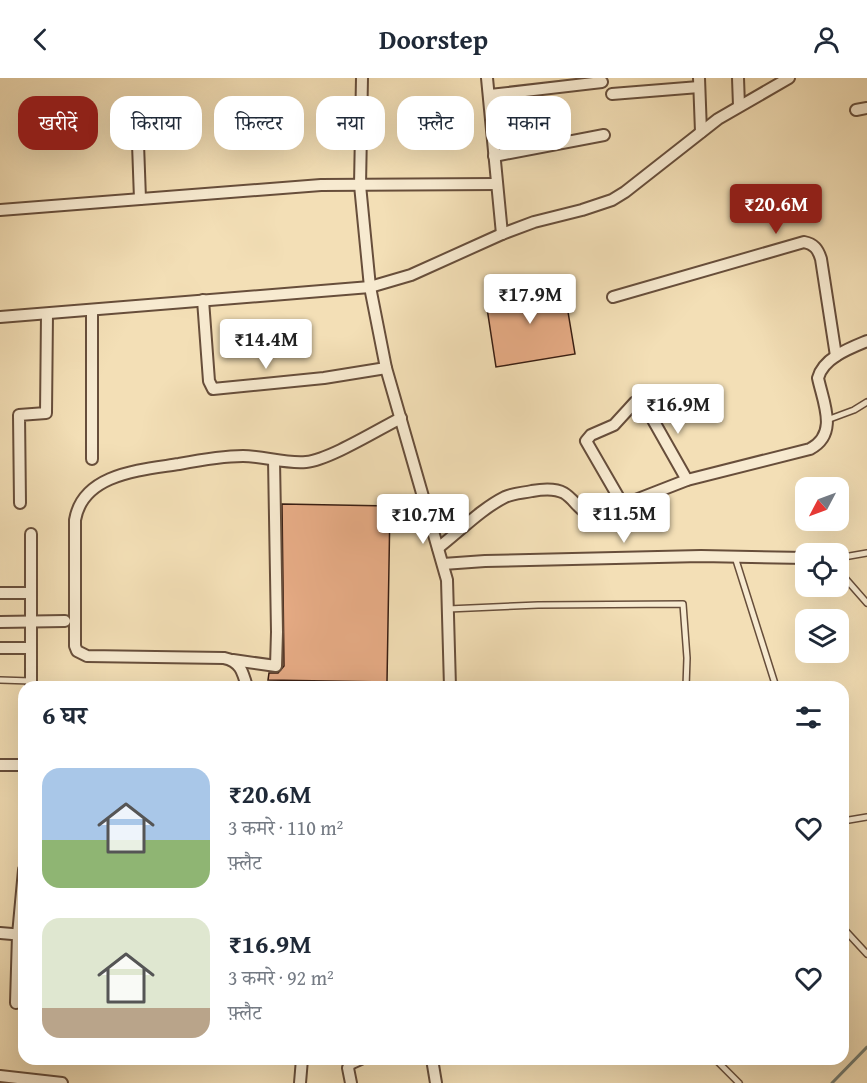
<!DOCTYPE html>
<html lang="hi">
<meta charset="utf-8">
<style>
body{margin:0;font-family:"Gentium Book Plus","Noto Serif Devanagari",serif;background:#f6f6f7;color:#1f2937;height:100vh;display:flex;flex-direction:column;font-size:22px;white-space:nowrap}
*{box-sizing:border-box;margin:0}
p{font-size:20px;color:#747a83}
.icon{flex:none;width:33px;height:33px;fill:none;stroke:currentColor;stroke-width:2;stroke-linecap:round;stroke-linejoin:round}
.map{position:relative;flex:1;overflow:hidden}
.drawer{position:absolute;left:18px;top:603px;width:831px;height:384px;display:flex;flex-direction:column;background:#fff;border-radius:18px;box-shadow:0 6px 24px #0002}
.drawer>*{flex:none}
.top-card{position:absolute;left:18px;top:18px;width:831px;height:54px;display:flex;gap:12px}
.needle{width:39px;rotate:229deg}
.buttons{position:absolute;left:795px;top:399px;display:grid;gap:12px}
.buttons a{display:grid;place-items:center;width:54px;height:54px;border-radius:12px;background:#fff;box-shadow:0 6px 24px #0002;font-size:30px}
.price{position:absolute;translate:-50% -51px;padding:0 14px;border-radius:6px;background:#fff;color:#222;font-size:20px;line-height:39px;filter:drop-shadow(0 2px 3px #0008)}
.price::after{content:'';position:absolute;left:50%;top:36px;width:18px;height:14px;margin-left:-9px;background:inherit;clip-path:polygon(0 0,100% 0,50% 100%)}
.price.active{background:#8f2418;color:#fff}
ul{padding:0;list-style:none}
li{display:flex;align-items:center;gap:18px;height:150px;padding:0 24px}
li span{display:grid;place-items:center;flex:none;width:168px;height:120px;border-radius:18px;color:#555}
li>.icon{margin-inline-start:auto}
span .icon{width:72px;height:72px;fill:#fffc;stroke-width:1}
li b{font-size:26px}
h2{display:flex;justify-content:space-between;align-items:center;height:72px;padding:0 24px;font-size:26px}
.chip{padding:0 21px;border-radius:18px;background:#fff;box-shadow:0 6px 24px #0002;font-size:21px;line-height:54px}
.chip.active{background:#8f2418;color:#fff}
header{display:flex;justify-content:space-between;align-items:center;height:78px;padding:0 24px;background:#fff;font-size:27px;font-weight:600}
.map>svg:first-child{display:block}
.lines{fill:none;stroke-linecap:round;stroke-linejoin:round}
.stream{stroke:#737c71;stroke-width:3}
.building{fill:#e7ac86;stroke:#381d12;stroke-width:1.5}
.lane-casing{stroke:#674e3b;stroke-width:8}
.street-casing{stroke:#674e3b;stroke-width:14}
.lane{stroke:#f7ead0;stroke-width:5}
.street{stroke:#f7ead0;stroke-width:10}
</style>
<header><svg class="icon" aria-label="back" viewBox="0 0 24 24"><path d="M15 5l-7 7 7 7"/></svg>Doorstep<svg class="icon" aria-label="person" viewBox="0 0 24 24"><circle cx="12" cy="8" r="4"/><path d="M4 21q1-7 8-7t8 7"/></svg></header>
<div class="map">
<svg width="867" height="1005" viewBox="0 0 867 1005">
<rect width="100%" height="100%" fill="#f3dfb6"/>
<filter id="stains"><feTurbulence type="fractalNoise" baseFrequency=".00333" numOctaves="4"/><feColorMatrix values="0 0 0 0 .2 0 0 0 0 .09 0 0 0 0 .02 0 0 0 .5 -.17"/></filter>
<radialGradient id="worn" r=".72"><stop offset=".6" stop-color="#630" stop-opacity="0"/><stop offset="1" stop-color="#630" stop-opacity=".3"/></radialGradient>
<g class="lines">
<!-- stream -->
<polyline class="stream" points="832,1005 867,969"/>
</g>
<!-- building -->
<g class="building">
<polygon points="563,204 575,276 496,289 485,217"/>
<polygon points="282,426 390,428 387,604 268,602 269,595 278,595 284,588"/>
</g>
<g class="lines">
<defs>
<g id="lane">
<polyline points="827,342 854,332 867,324"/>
<polyline points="735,479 776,609"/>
<polyline points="838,480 867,475"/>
<polyline points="838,492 867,525"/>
<polyline points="448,531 538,527 683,526 687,580 686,609"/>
<polyline points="0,602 31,603"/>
<polyline points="843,743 867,739"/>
<polyline points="843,850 867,876"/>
<polyline points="715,981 739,1005"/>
</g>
<g id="street">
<polyline points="362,0 360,107 370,209 386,290 447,502 450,609"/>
<polyline points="487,0 502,156"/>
<polyline points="699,0 701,54"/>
<polyline points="738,0 739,28"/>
<polyline points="612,16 699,9"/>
<polyline points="490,17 602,4"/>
<polyline points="856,32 867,30"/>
<polyline points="137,38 140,121"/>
<polyline points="494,78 604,57"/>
<polyline points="0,132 321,107 497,106"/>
<path d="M 613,219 L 804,164 C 814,166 818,171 821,181 L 836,278"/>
<polyline points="203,222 209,303 213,311 324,300 386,290"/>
<polyline points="0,239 370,209 411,197 502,156 534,144 582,132 612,122 625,114 718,41 789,0"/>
<polyline points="92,381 92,232"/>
<polyline points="20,425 19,337 46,335 47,236"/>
<polyline points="623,427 586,363 591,357 614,347 635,324 640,323 644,326 687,402"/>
<polyline points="31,456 31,609"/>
<path d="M 438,470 C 460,453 481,431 505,419 C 514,415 523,415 532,413 C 543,411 555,410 564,415 C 576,422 582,439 597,437 L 687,402 L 810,371 C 839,356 823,324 818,300 C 823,280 850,270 867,263"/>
<polyline points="443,486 485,483 701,478 806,480"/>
<polyline points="0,515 31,515"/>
<polyline points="0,544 65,543"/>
<polyline points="0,570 31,570"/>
<polyline points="233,582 276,588 277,554 274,382"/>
<path d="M 247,609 C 243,594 240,583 224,580 L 87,578 L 77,573 L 75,568 L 75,442 C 83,395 142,392 179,386 C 200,382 222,378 243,378 C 264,378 285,386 306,384 C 329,382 379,351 401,340"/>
<polyline points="0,687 24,687"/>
<polyline points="0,855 24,857"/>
<polyline points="16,925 18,857 24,792"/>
<polyline points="432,981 436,1005"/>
<polyline points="0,998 62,1005"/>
<polyline points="300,1005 302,981"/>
<polyline points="351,1005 348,990 350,986 361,981"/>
</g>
</defs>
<!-- lane casing -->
<use href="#lane" class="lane-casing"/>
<!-- street casing -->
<use href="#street" class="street-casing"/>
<!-- lane -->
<use href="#lane" class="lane"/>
<!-- street -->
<use href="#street" class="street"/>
</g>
<rect width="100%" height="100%" filter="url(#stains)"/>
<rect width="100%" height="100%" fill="url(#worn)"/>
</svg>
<div class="buttons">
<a><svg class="needle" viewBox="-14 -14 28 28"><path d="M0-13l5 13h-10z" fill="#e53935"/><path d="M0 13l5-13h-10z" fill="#747a83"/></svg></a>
<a><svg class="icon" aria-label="locate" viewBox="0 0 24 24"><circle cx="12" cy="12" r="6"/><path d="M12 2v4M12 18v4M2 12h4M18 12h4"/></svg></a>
<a><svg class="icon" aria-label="layers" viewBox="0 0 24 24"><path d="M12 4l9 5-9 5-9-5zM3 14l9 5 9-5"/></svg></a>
</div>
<b class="price active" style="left:776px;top:157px">₹20.6M</b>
<b class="price" style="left:530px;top:247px">₹17.9M</b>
<b class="price" style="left:266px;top:292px">₹14.4M</b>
<b class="price" style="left:678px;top:357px">₹16.9M</b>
<b class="price" style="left:624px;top:466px">₹11.5M</b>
<b class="price" style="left:423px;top:467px">₹10.7M</b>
<div class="top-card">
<a class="chip active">खरीदें</a>
<a class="chip">किराया</a>
<a class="chip">फ़िल्टर</a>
<a class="chip">नया</a>
<a class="chip">फ़्लैट</a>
<a class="chip">मकान</a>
</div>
<section class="drawer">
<h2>6 घर<svg class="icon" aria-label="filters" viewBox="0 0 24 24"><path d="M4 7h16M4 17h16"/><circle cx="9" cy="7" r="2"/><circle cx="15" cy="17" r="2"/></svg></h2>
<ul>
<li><span style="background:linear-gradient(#a9c7e8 60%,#8fb573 0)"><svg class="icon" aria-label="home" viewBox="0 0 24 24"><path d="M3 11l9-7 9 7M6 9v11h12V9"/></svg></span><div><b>₹20.6M</b><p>3 कमरे · 110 m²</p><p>फ़्लैट</p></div><svg class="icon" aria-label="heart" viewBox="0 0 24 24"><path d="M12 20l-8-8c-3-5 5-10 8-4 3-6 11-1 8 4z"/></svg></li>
<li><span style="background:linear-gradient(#dfe7d0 75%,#b9a48a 0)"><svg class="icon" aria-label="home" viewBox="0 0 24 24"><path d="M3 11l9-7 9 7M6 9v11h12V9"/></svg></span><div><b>₹16.9M</b><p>3 कमरे · 92 m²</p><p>फ़्लैट</p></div><svg class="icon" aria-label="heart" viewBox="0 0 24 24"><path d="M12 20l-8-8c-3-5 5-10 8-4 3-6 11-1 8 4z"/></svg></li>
</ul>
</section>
</div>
